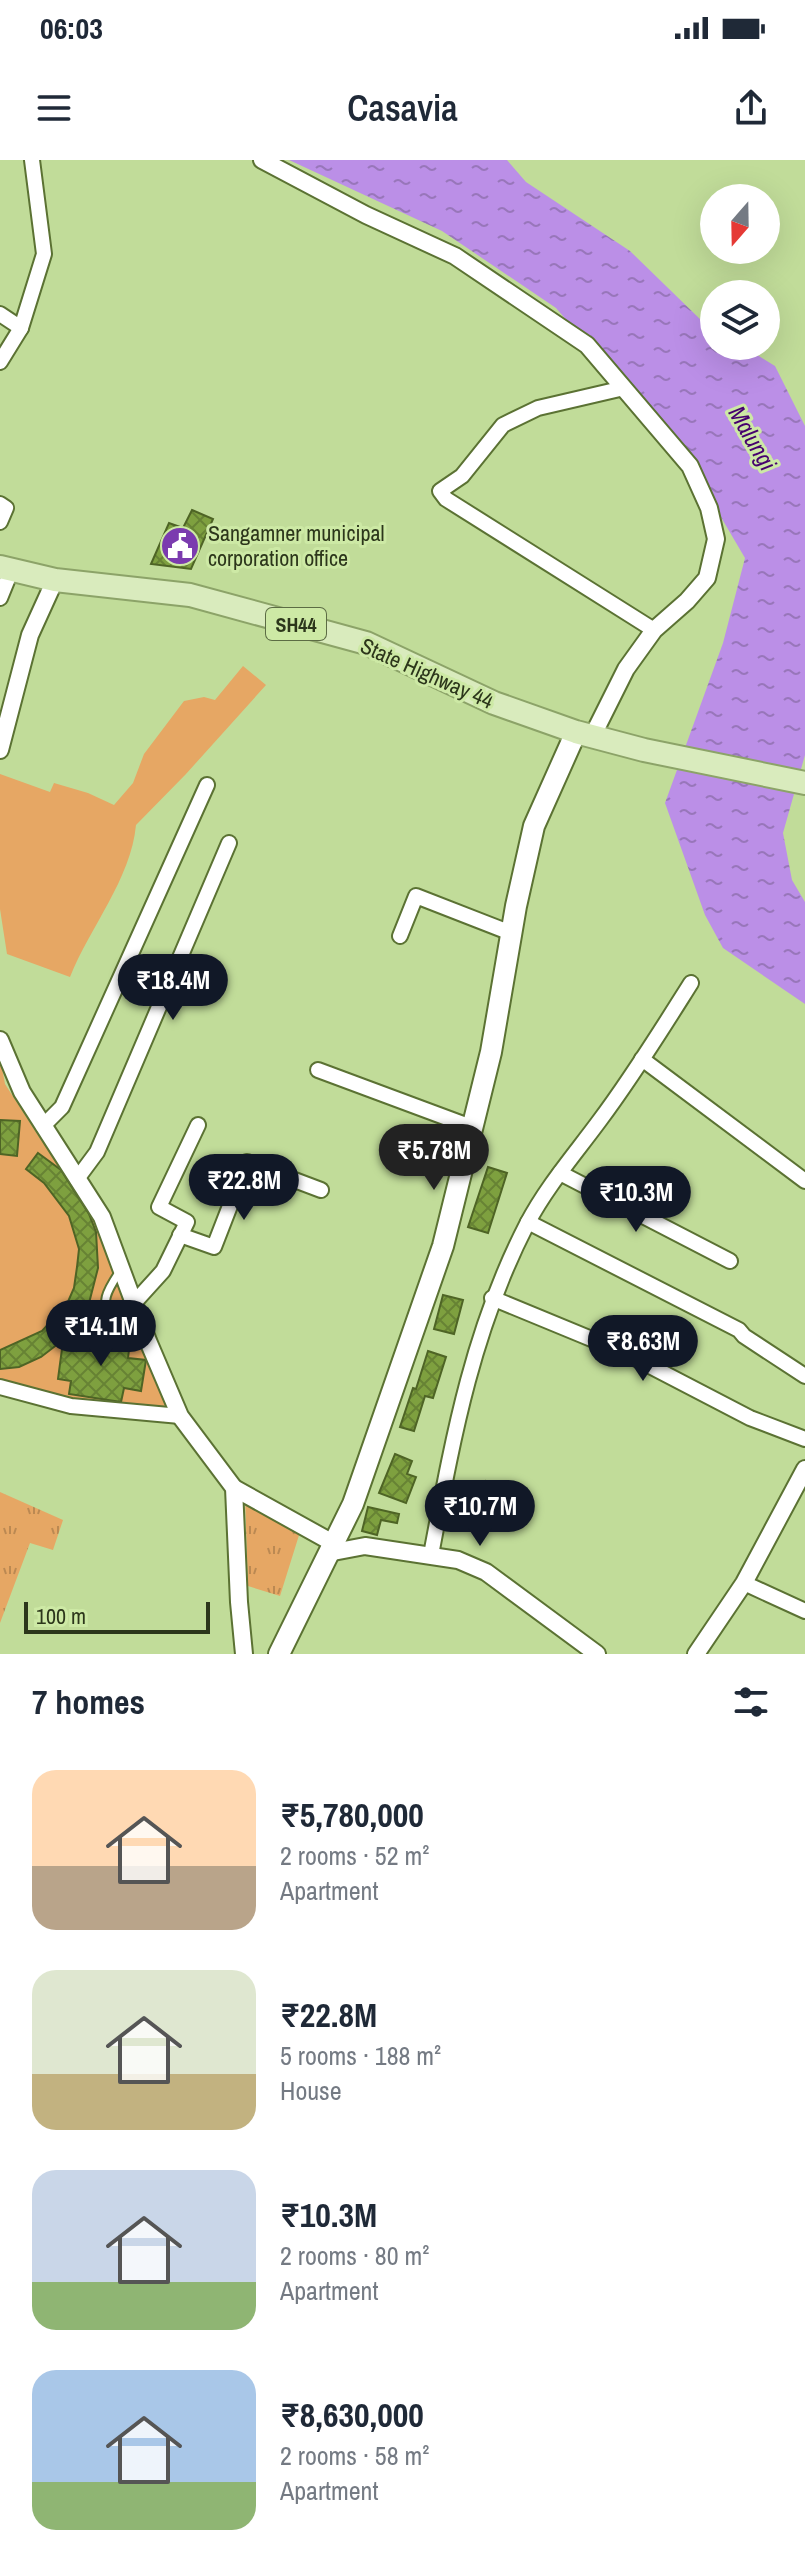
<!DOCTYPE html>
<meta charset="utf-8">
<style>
body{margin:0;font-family:"Archivo Narrow",sans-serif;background:#f6f6f7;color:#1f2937;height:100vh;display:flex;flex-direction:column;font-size:30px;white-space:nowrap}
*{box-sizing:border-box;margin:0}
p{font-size:26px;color:#747a83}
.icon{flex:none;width:44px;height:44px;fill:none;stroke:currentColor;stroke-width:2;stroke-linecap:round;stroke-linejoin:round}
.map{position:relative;height:1494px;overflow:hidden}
.details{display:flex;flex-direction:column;background:#fff;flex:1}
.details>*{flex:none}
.needle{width:52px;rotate:200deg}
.tools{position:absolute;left:700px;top:24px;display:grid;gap:16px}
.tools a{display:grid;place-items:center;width:80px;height:80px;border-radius:50%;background:#fff;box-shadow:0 8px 32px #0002;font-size:40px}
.scale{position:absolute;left:24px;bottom:20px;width:186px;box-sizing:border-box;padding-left:8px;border:4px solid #2c361b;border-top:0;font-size:22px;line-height:28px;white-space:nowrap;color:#2c361b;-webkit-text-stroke:6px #cde9a5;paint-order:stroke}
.price{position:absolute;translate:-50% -68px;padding:0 18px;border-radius:28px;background:#111827;color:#fff;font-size:26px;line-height:52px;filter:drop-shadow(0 2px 4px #0008)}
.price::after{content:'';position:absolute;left:50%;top:48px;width:24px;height:18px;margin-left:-12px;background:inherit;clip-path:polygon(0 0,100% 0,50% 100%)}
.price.current{background:#222;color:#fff}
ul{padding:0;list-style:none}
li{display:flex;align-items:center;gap:24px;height:200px;padding:0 32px}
li span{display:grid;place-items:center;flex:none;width:224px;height:160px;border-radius:24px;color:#555}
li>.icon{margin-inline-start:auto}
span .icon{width:96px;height:96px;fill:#fffc;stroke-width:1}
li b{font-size:34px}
h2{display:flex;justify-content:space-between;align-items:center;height:96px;padding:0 32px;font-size:34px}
.status{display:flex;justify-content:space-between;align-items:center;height:56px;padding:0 40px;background:#fff;direction:ltr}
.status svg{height:22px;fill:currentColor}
header{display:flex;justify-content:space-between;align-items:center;height:104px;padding:0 32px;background:#fff;font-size:36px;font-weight:600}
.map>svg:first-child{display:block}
.grass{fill:url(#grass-tufts)}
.garden{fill:#e6a764}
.water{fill:url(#water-ripples)}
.building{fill:url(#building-cross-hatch);stroke:#4e6425;stroke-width:2}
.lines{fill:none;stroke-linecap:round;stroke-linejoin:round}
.service-casing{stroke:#5b7233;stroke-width:11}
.minor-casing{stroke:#5b7233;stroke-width:18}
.tertiary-casing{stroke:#5b7233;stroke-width:20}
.secondary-casing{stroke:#5b7233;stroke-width:24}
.primary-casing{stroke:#8ca368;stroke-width:26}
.service{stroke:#fff;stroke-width:7}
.minor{stroke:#fff;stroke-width:14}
.tertiary{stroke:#fff;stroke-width:16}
.secondary{stroke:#fff;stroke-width:20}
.primary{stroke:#d9ebbd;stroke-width:22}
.labels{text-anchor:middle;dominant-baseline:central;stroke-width:6;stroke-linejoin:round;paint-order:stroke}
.shield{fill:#cde9a5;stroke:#5c6c44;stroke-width:2}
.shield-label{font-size:20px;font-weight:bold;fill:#2c361b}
.poi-label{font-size:22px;fill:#2c361b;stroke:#cde9a5;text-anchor:start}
.street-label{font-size:22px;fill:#2c361b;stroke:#cde9a5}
.water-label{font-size:24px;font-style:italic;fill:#45006e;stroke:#cde9a5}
</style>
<div class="status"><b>06:03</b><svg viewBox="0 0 49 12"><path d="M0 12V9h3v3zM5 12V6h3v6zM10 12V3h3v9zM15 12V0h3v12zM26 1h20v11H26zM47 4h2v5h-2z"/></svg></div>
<header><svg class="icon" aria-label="menu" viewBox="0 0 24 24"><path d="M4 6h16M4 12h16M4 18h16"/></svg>Casavia<svg class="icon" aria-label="share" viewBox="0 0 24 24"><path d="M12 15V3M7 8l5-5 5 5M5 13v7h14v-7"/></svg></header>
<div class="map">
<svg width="805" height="1494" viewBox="0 0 805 1494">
<defs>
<pattern id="grass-tufts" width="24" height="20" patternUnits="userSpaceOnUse" patternTransform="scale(2)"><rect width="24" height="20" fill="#e6a764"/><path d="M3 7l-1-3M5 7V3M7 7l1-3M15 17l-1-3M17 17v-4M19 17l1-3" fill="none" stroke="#bb8952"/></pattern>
<pattern id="water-ripples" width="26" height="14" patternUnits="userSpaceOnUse" patternTransform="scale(2)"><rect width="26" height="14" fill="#bb8fe7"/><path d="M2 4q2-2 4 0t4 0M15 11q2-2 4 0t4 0" fill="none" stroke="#9876ba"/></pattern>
<pattern id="building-cross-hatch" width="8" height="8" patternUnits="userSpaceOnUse" patternTransform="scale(2)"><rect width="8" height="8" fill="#7ea03f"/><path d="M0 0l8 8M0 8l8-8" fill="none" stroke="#678334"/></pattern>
</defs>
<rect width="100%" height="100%" fill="#c1dc99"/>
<!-- grass -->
<g class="grass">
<polygon points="0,1332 63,1360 53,1390 30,1383 0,1463"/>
<polygon points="245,1335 300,1372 280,1436 248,1426"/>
</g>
<!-- garden -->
<g class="garden">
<path d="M 243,506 L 266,525 L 186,614 L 136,665 C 131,719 90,767 70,817 L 7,794 L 0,749 L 0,614 L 50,632 L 54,623 L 88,633 L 114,645 L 133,623 L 144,594 L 184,541 L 204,537 L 215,540 Z"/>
<polygon points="0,897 5,924 41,980 51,988 77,1026 102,1078 168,1237 162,1252 0,1226"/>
</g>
<!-- water -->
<polygon class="water" points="289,0 507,0 526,22 630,91 702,161 714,169 714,186 743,186 775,206 805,266 805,595 783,673 792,720 805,742 805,844 723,788 705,755 665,643 723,483 745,398 685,296 556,148 442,71"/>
<!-- building -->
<g class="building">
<polygon points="192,350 213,359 191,409 151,404 169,363 183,368"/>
<polygon points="0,960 20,961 17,996 0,994"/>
<polygon points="38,993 61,1010 89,1054 96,1072 98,1108 89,1143 72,1173 41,1197 19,1207 0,1209 0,1190 42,1171 67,1144 74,1128 77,1107 79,1089 69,1056 44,1023 26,1009"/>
<polygon points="488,1007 507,1013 488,1073 468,1067"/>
<polygon points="443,1135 463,1140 454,1174 434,1169"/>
<polygon points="89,1169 117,1173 115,1188 129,1190 128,1198 146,1200 141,1231 124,1228 121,1242 69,1234 71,1221 58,1219 62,1189 76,1191 77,1182 87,1184"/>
<polygon points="428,1191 446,1197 433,1238 425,1236 414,1271 400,1267 413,1228 416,1229"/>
<polygon points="395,1294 412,1301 407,1314 416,1317 406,1343 379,1333"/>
<polygon points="486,1321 496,1325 493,1331 498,1334 493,1346 497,1348 483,1376 460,1365 474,1337 479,1339"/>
<polygon points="368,1347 399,1354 397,1363 381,1360 377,1375 362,1371"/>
</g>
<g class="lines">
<defs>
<path id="service" d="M 111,1163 C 100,1140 107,1131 120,1111"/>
<g id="minor">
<polyline points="0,154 21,168"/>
<polyline points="0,202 21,168 44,94 32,0"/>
<polyline points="624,228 538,248 503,265 462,316 440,331 446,339 654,470"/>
<polyline points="0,344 6,348 0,362"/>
<polyline points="0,438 11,411"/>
<polyline points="400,776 416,736 511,773"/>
<polyline points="642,899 805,1021"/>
<polyline points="318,910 474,968"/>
<polyline points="43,966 62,947 207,625"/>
<polyline points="560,1013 730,1101"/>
<polyline points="77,1019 97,992 229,683"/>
<polyline points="528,1062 739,1170 744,1176 805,1216"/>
<polyline points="180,1075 214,1087 247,1002 321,1030"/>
<polyline points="492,1138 623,1192 750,1258 805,1279"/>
<polyline points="134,1143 163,1111 187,1062 159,1047 198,965"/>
<polyline points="0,1227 71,1246 180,1256"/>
<path d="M 431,1395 C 453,1278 472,1171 527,1064 C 547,1026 575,994 600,960 C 633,916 662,869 691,823"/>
<polyline points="744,1423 805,1451"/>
</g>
<g id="tertiary">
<polyline points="262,0 366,55 455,96 587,185 690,306 709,348 716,379 707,418 687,441 654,470 626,509 592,577"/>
<polyline points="0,590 30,475 55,420"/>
<polyline points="0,880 22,932 102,1057 148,1181 180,1256 234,1328 239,1442 244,1494"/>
<polyline points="234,1328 333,1383"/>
<polyline points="328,1393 365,1386 458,1400 486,1412 597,1494"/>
<polyline points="696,1494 744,1423 805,1309"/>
</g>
<polyline id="secondary" points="279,1494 353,1344 443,1086 491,892 516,746 534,666 576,572"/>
<polyline id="primary" points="0,407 55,420 190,435 366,483 494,543 576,572 644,590 805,623"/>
</defs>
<!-- service casing -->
<use href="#service" class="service-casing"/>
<!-- minor casing -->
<use href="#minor" class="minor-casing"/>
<!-- tertiary casing -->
<use href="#tertiary" class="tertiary-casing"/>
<!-- secondary casing -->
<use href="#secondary" class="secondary-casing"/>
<!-- primary casing -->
<use href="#primary" class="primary-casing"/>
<!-- service -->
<use href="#service" class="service"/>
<!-- minor -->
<use href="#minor" class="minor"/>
<!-- tertiary -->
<use href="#tertiary" class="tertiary"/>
<!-- secondary -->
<use href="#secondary" class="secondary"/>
<!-- primary -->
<use href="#primary" class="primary"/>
</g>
<!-- icons -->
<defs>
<symbol id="civic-disc" viewBox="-11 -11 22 22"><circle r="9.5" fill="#7b3baf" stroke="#cde9a5"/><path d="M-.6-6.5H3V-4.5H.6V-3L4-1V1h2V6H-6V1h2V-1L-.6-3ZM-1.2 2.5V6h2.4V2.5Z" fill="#fff"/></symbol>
</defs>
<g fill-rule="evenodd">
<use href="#civic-disc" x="158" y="364" width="44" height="44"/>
</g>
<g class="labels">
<!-- shield labels -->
<rect class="shield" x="266" y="448" width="60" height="32" rx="6"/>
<g class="shield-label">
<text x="296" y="464">SH44</text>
</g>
<!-- poi labels -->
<g class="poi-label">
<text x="208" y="373">Sangamner municipal<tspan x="208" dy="25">corporation office</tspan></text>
</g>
<!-- street labels -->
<g class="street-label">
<text transform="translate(427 513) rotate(24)">State Highway 44</text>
</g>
<!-- water labels -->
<g class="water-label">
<text transform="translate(753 278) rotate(60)">Malungi</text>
</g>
</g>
</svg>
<div class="tools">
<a><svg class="needle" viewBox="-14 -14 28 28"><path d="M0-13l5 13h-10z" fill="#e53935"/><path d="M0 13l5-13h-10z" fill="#747a83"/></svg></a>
<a><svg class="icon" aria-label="layers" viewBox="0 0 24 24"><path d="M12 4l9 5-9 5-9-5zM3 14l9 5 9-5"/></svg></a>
</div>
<div class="scale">100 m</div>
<b class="price" style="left:173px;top:862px">₹18.4M</b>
<b class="price current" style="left:434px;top:1032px">₹5.78M</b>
<b class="price" style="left:244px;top:1062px">₹22.8M</b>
<b class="price" style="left:636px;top:1074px">₹10.3M</b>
<b class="price" style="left:101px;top:1208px">₹14.1M</b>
<b class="price" style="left:643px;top:1223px">₹8.63M</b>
<b class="price" style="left:480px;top:1388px">₹10.7M</b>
</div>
<section class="details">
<h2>7 homes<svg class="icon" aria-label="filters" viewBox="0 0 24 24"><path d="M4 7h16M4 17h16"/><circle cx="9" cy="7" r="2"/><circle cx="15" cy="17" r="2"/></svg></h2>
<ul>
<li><span style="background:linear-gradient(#ffd9b3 60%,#b9a48a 0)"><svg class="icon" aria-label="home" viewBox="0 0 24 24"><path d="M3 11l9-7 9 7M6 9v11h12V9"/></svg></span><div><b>₹5,780,000</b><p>2 rooms · 52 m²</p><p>Apartment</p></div></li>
<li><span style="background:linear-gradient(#dfe7d0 65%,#c2b280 0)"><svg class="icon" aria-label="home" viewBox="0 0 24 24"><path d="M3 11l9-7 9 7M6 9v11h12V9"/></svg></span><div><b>₹22.8M</b><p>5 rooms · 188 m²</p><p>House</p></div></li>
<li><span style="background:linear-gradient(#c9d6e8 70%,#8fb573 0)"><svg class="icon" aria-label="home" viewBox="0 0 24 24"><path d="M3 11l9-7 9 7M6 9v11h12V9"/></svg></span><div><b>₹10.3M</b><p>2 rooms · 80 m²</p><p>Apartment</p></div></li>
<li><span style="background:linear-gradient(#a9c7e8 70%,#8fb573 0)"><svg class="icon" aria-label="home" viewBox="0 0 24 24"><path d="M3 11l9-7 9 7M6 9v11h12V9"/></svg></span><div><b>₹8,630,000</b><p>2 rooms · 58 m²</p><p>Apartment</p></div></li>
</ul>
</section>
